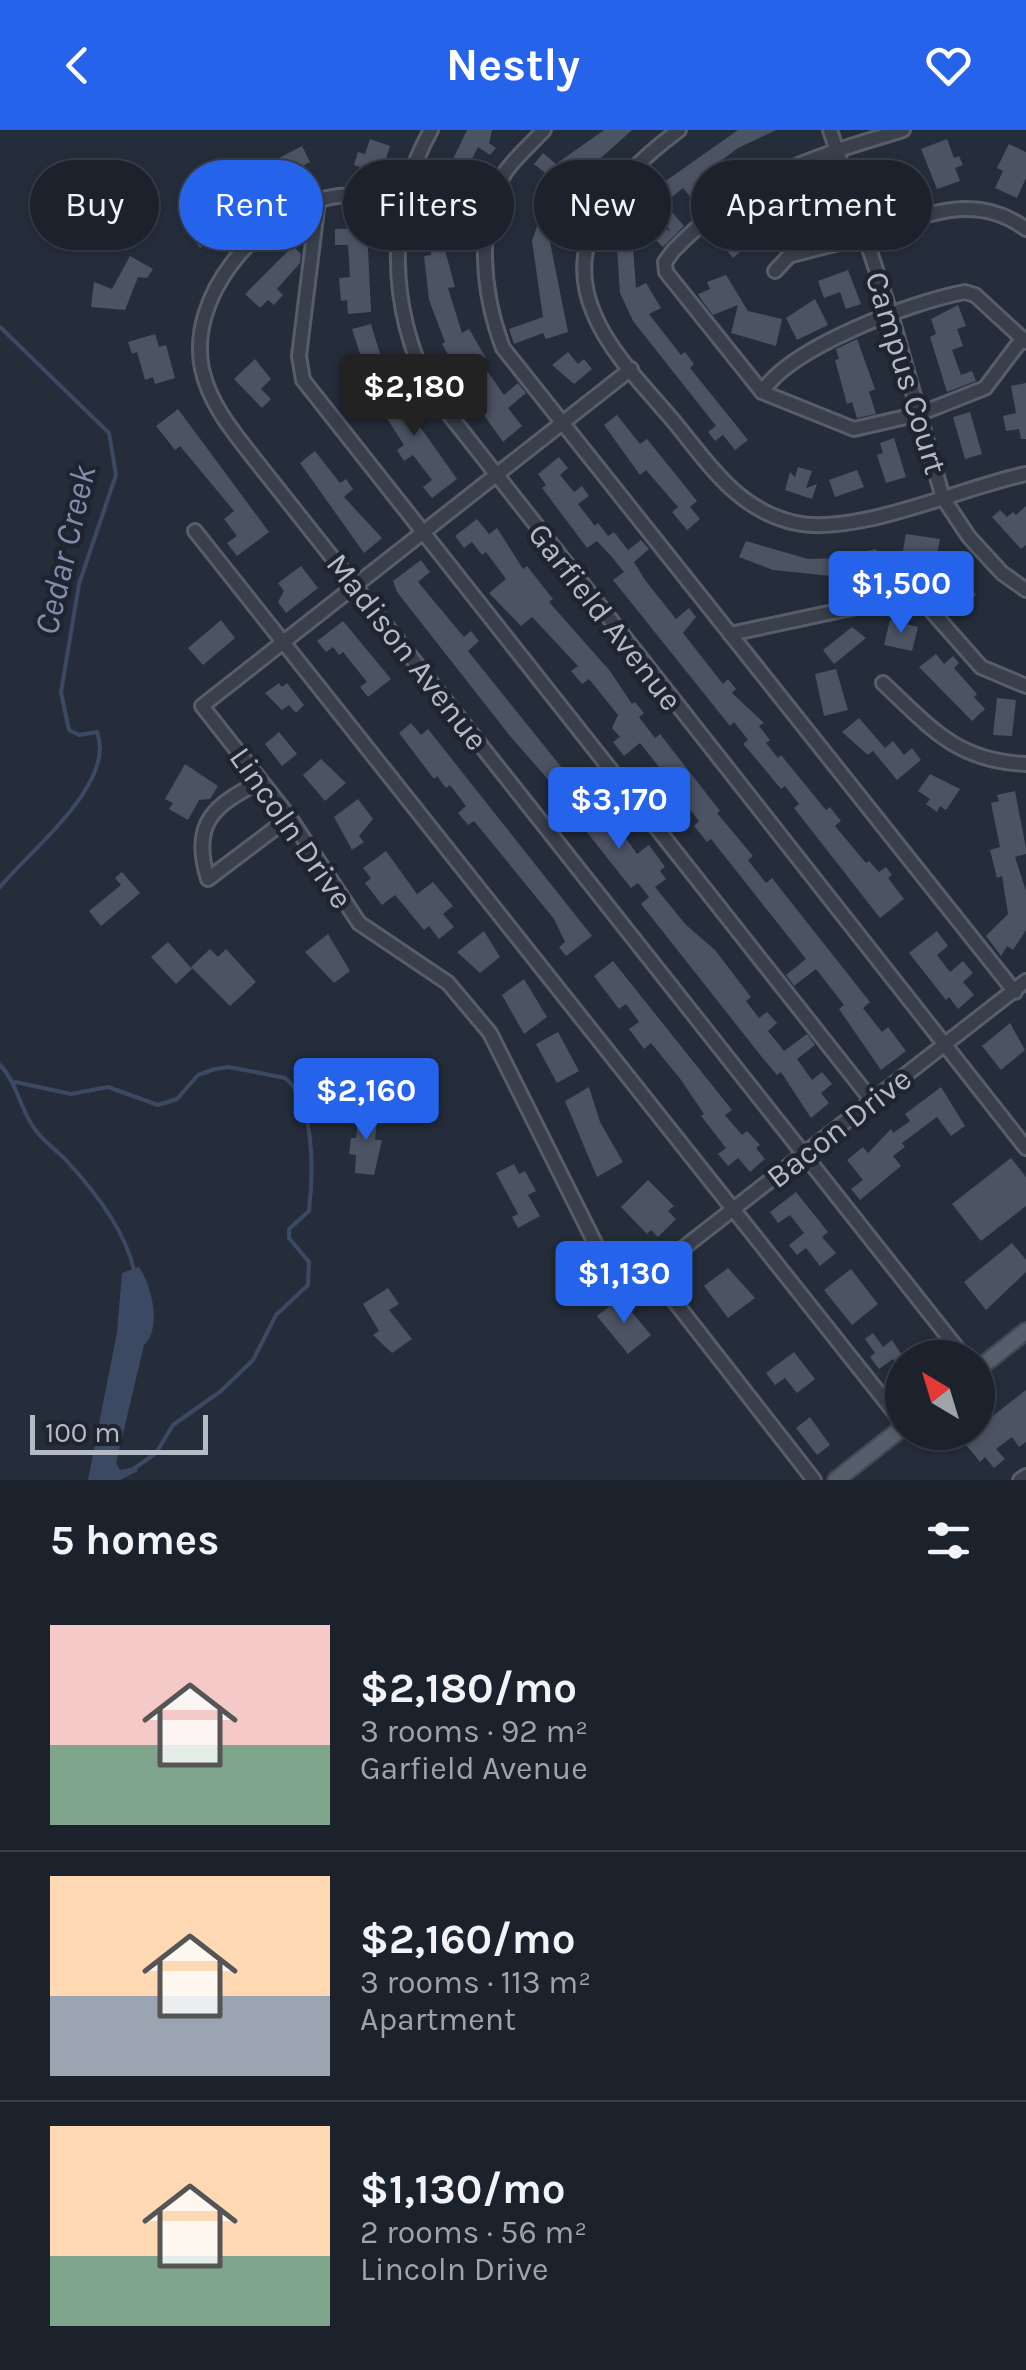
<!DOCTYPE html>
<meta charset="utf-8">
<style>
body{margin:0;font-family:Karla,sans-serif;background:#292f38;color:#f1f3f6;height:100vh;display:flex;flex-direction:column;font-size:38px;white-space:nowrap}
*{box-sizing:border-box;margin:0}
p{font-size:32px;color:#a0a4a9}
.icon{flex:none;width:55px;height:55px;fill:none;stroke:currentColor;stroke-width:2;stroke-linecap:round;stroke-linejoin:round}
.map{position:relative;height:1350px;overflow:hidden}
.sheet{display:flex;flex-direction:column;background:#1c222c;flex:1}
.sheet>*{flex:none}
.guide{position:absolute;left:30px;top:30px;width:968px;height:90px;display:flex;gap:20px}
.needle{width:65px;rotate:322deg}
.fabs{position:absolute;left:885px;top:1210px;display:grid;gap:20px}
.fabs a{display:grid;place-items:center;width:110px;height:110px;border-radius:50%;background:#1c222c;box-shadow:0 2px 8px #0004,0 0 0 2px #3a3f48;font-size:50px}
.scale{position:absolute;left:30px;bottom:25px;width:178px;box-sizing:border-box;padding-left:10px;border:5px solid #b4bac6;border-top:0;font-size:28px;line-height:35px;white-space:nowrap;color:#b4bac6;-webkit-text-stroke:8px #1e2430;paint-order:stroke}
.price{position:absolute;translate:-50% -85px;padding:0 22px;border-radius:10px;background:#2563eb;color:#fff;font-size:32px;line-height:65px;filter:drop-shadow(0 2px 5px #0008)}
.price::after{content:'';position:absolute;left:50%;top:60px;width:30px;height:22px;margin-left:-15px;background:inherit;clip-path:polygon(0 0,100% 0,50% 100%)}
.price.active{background:#222;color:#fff}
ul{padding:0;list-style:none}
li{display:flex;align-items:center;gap:30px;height:250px;padding:0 50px}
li+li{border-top:2px solid #3a3f48}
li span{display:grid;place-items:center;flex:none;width:280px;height:200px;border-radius:0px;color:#555}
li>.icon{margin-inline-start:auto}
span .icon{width:120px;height:120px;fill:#fffc;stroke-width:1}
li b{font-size:42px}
h2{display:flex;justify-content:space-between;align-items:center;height:120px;padding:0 50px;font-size:42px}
.chip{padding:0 35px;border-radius:45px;background:#1c222c;box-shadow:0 2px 8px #0004,0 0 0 2px #3a3f48;font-size:35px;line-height:90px}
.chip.active{background:#2563eb;color:#fff}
header{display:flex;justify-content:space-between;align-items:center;height:130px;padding:0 50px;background:#2563eb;color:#fff;font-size:45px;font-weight:700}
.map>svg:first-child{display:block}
.water{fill:#3c4962}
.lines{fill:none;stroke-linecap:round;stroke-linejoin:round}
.stream{stroke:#3c4962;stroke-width:4}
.building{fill:#4c5363}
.minor-casing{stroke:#575d69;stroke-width:18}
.major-casing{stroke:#424854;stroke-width:20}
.minor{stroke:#393f4b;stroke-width:12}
.major{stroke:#575e6b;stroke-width:15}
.labels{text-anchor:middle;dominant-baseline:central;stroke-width:9;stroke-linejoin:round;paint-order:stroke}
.street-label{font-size:32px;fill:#b4bac6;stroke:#1e2430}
.water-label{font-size:35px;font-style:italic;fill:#7e8eab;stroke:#1e2430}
</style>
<header><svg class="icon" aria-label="back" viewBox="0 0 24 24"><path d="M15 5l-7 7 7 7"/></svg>Nestly<svg class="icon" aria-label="heart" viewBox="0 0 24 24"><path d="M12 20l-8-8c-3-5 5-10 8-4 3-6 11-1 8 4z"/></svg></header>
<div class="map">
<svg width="1026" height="1350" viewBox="0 0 1026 1350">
<rect width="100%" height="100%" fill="#252d3b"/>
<!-- water -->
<path class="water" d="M 139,1137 C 152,1156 162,1198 144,1215 L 116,1333 L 120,1340 L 135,1337 L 138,1341 L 120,1350 L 88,1350 L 117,1202 L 122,1143 Z"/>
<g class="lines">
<!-- stream -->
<g class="stream">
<path d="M 0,197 L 109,303 L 116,345 L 79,454 L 61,562 L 69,600 L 79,605 L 97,602 C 117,653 30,720 0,757"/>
<path d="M 0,935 C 19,955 20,982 37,1002 C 45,1012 56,1020 65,1029 C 93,1059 125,1100 134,1140"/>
<path d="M 15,952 L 71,964 L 108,957 L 158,975 L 177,969 L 198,945 L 215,939 L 229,937 L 285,948 C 316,972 313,1046 309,1081 L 289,1099 L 289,1108 L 309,1132 L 308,1155 L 276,1185 L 253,1230 L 221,1261 L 173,1295 L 156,1323 L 132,1340"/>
</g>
</g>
<!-- building -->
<g class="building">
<polygon points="467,0 492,0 489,13 496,18 490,25 478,17 459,55 463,56 458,75 463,76 458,95 469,95 469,112 453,112 453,120 445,120 455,157 448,158 462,203 469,199 486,228 481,232 504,265 518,253 526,263 508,278 522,296 503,312 467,261 461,265 454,255 462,249 442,214 445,212 429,170 424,126 431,125 431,90 436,90 443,64 437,62"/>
<polygon points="604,0 632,0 582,45 562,80 555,108 549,107 568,202 546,209 543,203 514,214 509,199 543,187 532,111 553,49 534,34 543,23 556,34"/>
<polygon points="738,0 776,0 738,18 706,42 709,46 697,54 712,73 702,81 683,58 664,73 684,96 663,117 648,103 646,108 626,96 634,81 671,102 643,67"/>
<polygon points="370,9 390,16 381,44 354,35 358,22 365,24"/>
<polygon points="947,9 954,28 959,26 963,35 955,38 960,51 937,59 921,19"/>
<polygon points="1009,14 1026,22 1026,48 1017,68 995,58 1003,41 997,38"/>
<polygon points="302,16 310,32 304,35 308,42 280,56 240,87 237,83 209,103 213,108 200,118 185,99 210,78 204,69 229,50 239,64 281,31 279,28"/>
<polygon points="799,46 809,72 827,65 833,82 802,94 786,51"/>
<polygon points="743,86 759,106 733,128 719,111"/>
<polygon points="367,98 371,182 348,184 347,170 341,171 339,148 350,147 348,115 335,115 335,99"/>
<polygon points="293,116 301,124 300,133 277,159 283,165 274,175 268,170 260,178 245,164"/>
<polygon points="633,117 636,158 646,153 661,178 649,184 681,225 685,222 694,234 690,238 748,310 735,320 723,305 715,311 708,302 716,296 633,191 620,163 617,119"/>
<polygon points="130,126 153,139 147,148 138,147 125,180 91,177 94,152 112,159"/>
<polygon points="848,140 861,174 846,179 840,162 824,168 818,151"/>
<polygon points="726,145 748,181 782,189 776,216 731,203 738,175 713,185 700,168 698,164 710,159 707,152"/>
<polygon points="815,169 828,195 797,210 786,188"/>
<polygon points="958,175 966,196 957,199 963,216 952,220 961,245 972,241 976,251 947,262 930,207 936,204 931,189"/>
<polygon points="371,194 383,234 365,239 352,199"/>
<polygon points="155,204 159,217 166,215 175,248 155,254 153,247 145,250 137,222 132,224 128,212"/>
<polygon points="857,209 875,259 869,262 876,284 857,288 852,272 847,274 835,230 839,229 836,219"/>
<polygon points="568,222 578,234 584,229 592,239 574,254 552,235"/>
<polygon points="255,229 271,249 261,259 271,269 262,278 234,249"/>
<polygon points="387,250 457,349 432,368 423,357 432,350 413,325 404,331 397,320 404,315 370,262"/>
<polygon points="1026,253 1026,309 1021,309 1019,299 1006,301 1003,286 1016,283 1011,256"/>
<polygon points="178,279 269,402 237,426 227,413 237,406 224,389 234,381 180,316 175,320 156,296"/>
<polygon points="970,282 982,324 965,329 953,287"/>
<polygon points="617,285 640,314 647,309 697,371 690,377 700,389 687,400 672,382 678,377 646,340 640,345 604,295"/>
<polygon points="894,308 906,347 886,353 877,325 883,323 880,313"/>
<polygon points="315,321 340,353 346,349 353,359 344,367 382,408 364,423 300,333"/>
<polygon points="559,327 568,338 560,345 574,362 582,356 589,366 578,374 595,396 598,393 608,406 614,402 628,420 641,410 649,419 634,432 645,450 676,489 689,478 696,487 683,503 723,554 728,549 736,559 732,563 764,593 759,596 770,610 766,613 778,628 781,625 826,680 830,677 841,691 835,696 866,733 869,731 879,742 886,737 892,745 888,748 904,769 880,788 794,678 799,674 785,656 781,659 752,624 743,614 748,610 734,592 730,596 613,450 624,442 611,426 597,411 587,418 542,358 546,355 538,344"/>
<polygon points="798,337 812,341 806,358 817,354 812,369 785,360 790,342 795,347"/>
<polygon points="857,340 864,357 835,367 829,350"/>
<polygon points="1026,376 1026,415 1021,419 992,387 1000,380 1007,387 1013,382 1016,385"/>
<polygon points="477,389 489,404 497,398 523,439 527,436 553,469 549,472 610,541 632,574 635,572 644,583 639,587 655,608 660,604 720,681 717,683 753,726 748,730 766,753 772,748 870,872 863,878 882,902 888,897 906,921 881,940 839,879 844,875 816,839 794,856 786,845 806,829 711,709 707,712 694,696 699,691 675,661 670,666 662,657 670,651 640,613 624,626 613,612 620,607 612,598 618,585 589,549 582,554 571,541 578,536 532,487 521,496 489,463 506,449 486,422 482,425 472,412 464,418 455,406"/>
<polygon points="906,404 940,409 936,431 902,426"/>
<polygon points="746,411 808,429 841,428 841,447 773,440 739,427"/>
<polygon points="876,419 880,435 896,428 908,452 896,458 890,446 867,452 854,424"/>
<polygon points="421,430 430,442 418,452 464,507 471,501 479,511 468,521 583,664 591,658 637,724 649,715 665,737 660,741 666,749 655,757 686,795 715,820 751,867 746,871 759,888 767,882 777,893 768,901 784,921 807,904 815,915 797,929 812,950 822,942 832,954 821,963 829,973 811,988 781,942 777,945 761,926 641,774 649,767 638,753 631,758 582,696 586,693 510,606 397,462 393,451"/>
<polygon points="301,436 318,458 286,483 278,472 284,461 278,453"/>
<polygon points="957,439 976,465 958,478 941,462 945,459 940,452"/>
<polygon points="221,490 235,508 203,535 188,518"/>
<polygon points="890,490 918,497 912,521 884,515"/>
<polygon points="343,491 391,549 368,567 360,557 367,552 343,522 339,525 333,517 326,522 317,511"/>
<polygon points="852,497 866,508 834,534 823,520"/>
<polygon points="936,524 944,534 953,526 959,533 954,538 977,564 974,567 985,579 972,591 919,537"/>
<polygon points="836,539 848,580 824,586 815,544"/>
<polygon points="279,553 282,557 287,553 304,575 296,583 289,575 282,580 265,563"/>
<polygon points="997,568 1016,570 1012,606 993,605"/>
<polygon points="859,588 885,618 893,611 904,625 912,618 921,630 897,650 873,621 868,625 842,602"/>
<polygon points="411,593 421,605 428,599 592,806 566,826 559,817 565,812 554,789 474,691 468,695 458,683 466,676 450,655 446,658 437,646 434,649 399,603"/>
<polygon points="279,602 297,624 282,636 265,614"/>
<polygon points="321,629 346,653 325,671 303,645"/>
<polygon points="185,634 218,656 210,669 199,670 188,690 169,679 173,673 165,669"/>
<polygon points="930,644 960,659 946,680 940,676 937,682 926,674 930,669 918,661"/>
<polygon points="1015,661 1026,718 1026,724 1015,727 1026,761 1026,800 1013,820 1007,816 1001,826 986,806 1008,784 1002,746 997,748 990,720 1000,717 991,673 999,671 997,665"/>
<polygon points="358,669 373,689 359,706 364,712 352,720 334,687"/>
<polygon points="386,721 417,764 433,752 453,776 443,784 454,797 439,809 429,796 424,800 395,765 382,775 365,753 371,748 363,738"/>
<polygon points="122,742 140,763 101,796 89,781 121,755 115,748"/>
<polygon points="484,801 500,827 480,843 457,822"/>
<polygon points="937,801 948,816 937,825 950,842 963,831 973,843 963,852 974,865 958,879 949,867 946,870 909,823"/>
<polygon points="328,804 350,841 334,853 305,822"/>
<polygon points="168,812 192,839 176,854 151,827"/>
<polygon points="210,819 218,827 226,819 256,852 230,876 191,837"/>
<polygon points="613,831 732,980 725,985 742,1005 747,1001 760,1015 756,1018 765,1029 750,1042 738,1028 728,1036 718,1024 726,1018 701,986 704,984 681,950 651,913 644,919 629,899 639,892 626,874 619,879 594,846"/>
<polygon points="524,849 547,887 524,904 502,865"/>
<polygon points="1010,893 1025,920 1001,940 982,916"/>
<polygon points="558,902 579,941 557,953 536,914"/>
<polygon points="589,957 600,992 623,1032 597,1047 565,971"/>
<polygon points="941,957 965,996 951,1006 937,987 902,1013 905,1017 893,1026 901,1036 860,1070 851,1059 863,1050 847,1030 863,1017 868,1023 891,999 893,1003 910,991 905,984"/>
<polygon points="359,980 378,981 375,1010 382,1010 374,1045 355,1043 356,1025 349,1024 351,1008 356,1008"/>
<polygon points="1011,1028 1026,1047 1026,1076 981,1111 952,1074"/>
<polygon points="514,1034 519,1044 525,1041 536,1061 528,1065 540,1086 518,1098 512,1087 518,1084 496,1043"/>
<polygon points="648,1050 674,1076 668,1081 676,1089 658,1107 651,1100 647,1104 621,1077"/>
<polygon points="796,1062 828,1102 822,1107 836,1123 820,1136 806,1118 797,1125 789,1115 804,1103 790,1085 778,1093 770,1082"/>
<polygon points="1012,1113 1026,1130 1026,1142 986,1180 964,1152"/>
<polygon points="728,1138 755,1168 728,1188 704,1156"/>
<polygon points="851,1139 878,1174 852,1195 824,1160"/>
<polygon points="388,1158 399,1174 389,1180 412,1209 392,1223 373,1205 379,1201 363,1174"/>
<polygon points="620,1168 651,1205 628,1224 597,1186"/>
<polygon points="873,1203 883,1217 892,1210 902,1225 902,1241 893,1229 879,1239 870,1227 875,1223 865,1209"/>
<polygon points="794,1222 815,1249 797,1263 785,1248 775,1255 766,1243"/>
<polygon points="1026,1260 1026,1312 1019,1317 1012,1307 996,1319 1005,1329 994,1338 985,1327 980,1332 962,1310"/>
<polygon points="810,1287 830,1315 817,1325 796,1298"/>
</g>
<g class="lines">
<defs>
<g id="minor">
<path d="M 431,0 C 385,82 389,177 430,260 L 1026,1018"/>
<path d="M 544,0 C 532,13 516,27 506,41 C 474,92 483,165 503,218 L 1015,862"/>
<path d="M 679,0 C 621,43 560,106 594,184 C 611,225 648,260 676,294 C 710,336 739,381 796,393 C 857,406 963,357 1026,344"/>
<polyline points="830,0 891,185 943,368 969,407 1002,443 1026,460"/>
<path d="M 903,0 C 809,28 743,48 673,121 L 665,132 L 666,142 L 762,262 L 854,299 L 919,284 L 985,258 L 1022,209"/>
<polyline points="318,71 299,226 303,250 873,972"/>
<path d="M 403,71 C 379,66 351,62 327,68 C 257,85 187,166 202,239 C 210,275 234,303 256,331 L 965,1228"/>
<path d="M 775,141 L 789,126 C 814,119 840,113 864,106 C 920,88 973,59 1026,99"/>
<polyline points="631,239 202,576 288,685 359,793 448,853 490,903 611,1145 647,1136 814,1350"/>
<path d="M 762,262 C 792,216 912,172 965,162 L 975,165 L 1026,212"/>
<polyline points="195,401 902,1292"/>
<polyline points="730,504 908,466 929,478 981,537 1026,556"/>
<path d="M 883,553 C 931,598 956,631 1026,634"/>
<path d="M 261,651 C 215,675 190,692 208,749 L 290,687"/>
<polyline points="647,1136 668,1130 1026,851"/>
<polyline points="1020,1350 1026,1346"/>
</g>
<g id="major">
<polyline points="978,1239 1026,1201"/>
<polyline points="836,1350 902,1298"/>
</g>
</defs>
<!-- minor casing -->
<use href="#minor" class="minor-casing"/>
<!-- major casing -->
<use href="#major" class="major-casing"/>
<!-- minor -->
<use href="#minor" class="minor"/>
<!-- major -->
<use href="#major" class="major"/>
</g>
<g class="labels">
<!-- street labels -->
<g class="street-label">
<text transform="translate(906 243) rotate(73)">Campus Court</text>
<text transform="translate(605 487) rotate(52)">Garfield Avenue</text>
<text transform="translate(407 522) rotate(52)">Madison Avenue</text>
<text transform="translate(291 698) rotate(55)">Lincoln Drive</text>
<text transform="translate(839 998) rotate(-38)">Bacon Drive</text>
</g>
<!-- water labels -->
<g class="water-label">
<text transform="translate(65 420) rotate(-77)">Cedar Creek</text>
</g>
</g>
</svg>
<div class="fabs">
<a><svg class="needle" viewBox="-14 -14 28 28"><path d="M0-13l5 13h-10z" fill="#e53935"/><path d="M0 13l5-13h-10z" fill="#a0a4a9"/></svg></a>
</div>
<div class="scale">100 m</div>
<b class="price active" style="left:414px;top:309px">$2,180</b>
<b class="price" style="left:901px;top:506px">$1,500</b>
<b class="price" style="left:619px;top:722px">$3,170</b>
<b class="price" style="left:366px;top:1013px">$2,160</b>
<b class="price" style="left:624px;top:1196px">$1,130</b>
<div class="guide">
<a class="chip">Buy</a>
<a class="chip active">Rent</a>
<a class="chip">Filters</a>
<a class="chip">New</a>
<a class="chip">Apartment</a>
</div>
</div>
<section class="sheet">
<h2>5 homes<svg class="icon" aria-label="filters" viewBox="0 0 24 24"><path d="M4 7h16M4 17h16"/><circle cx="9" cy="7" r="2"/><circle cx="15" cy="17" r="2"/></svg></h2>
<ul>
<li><span style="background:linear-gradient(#f6c9c9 60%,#7fa58c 0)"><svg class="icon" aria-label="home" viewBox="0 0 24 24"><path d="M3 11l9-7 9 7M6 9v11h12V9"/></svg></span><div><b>$2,180/mo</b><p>3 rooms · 92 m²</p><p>Garfield Avenue</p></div></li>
<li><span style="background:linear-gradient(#ffd9b3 60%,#9aa5b1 0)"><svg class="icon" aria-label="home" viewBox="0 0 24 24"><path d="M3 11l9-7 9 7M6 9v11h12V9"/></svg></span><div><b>$2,160/mo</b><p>3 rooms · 113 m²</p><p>Apartment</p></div></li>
<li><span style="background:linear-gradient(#ffd9b3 65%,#7fa58c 0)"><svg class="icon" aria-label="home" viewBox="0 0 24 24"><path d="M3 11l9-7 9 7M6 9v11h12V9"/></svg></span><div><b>$1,130/mo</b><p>2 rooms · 56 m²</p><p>Lincoln Drive</p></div></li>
</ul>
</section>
